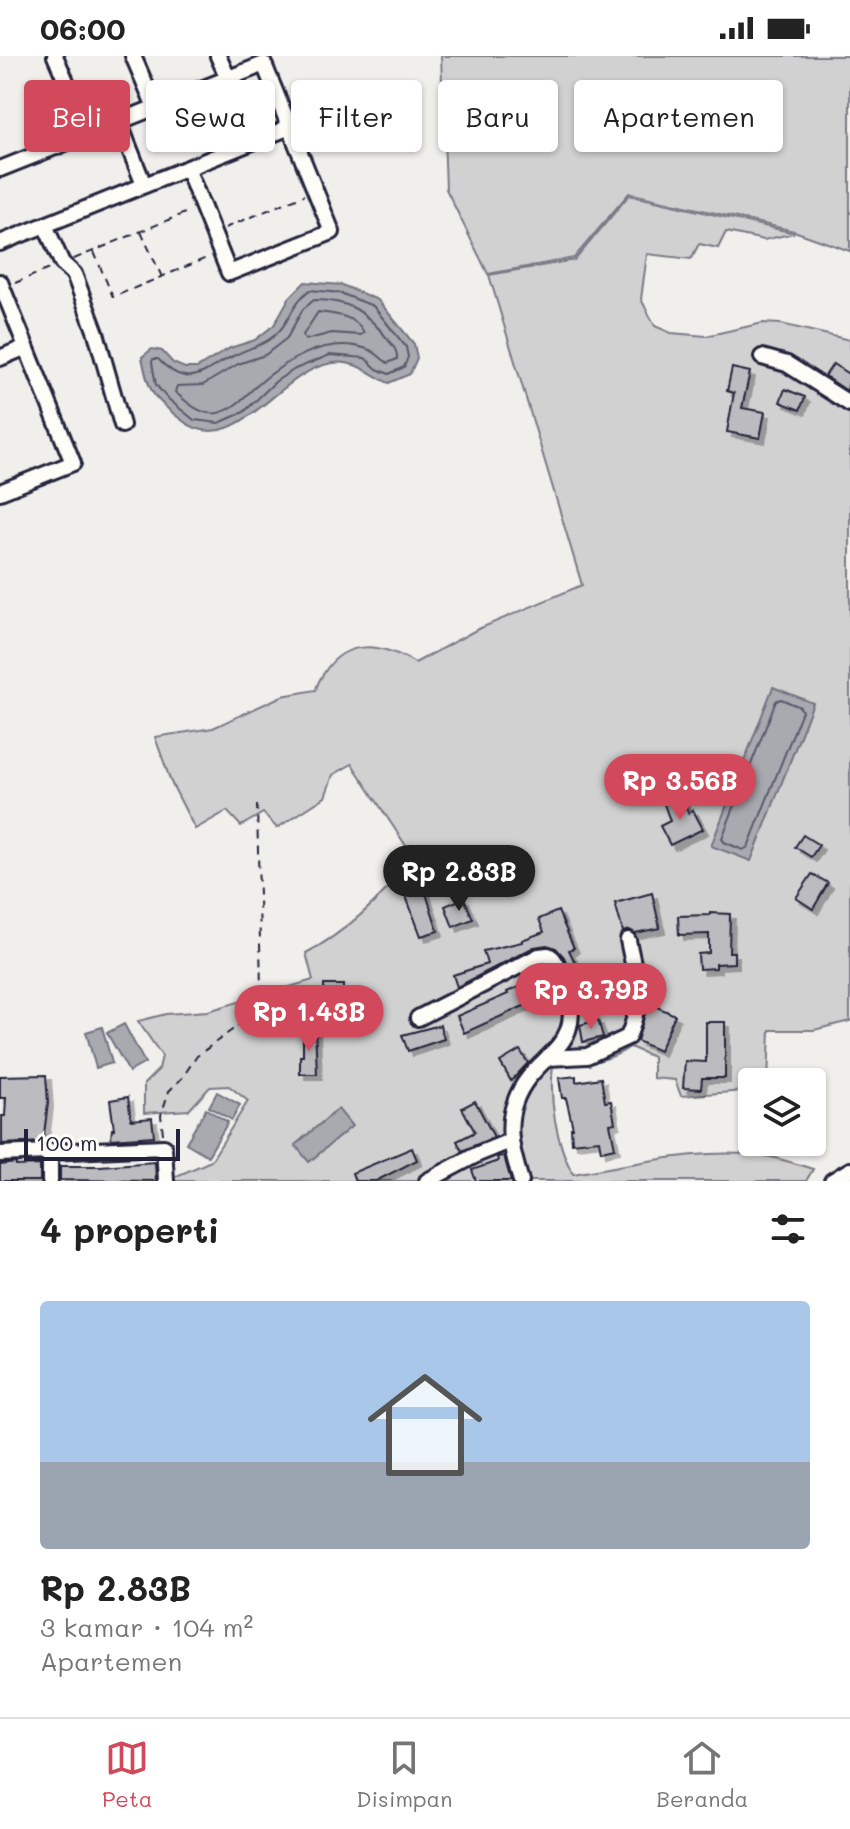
<!DOCTYPE html>
<html lang="id">
<meta charset="utf-8">
<style>
body{margin:0;font-family:Mali,sans-serif;background:#f2f2f2;color:#222;height:100vh;display:flex;flex-direction:column;font-size:30px;white-space:nowrap}
*{box-sizing:border-box;margin:0}
p{font-size:26px;color:#767676}
.icon{flex:none;width:44px;height:44px;fill:none;stroke:currentColor;stroke-width:2;stroke-linecap:round;stroke-linejoin:round}
.map{position:relative;height:1125px;overflow:hidden}
.details{display:flex;flex-direction:column;background:#fff;flex:1}
.details>*{flex:none}
.banner{position:absolute;left:24px;top:24px;width:802px;height:72px;display:flex;gap:16px}
.controls{position:absolute;left:738px;top:1012px;display:grid;gap:16px}
.controls a{display:grid;place-items:center;width:88px;height:88px;border-radius:8px;background:#fff;box-shadow:0 2px 6px #0004;font-size:40px}
.scale{position:absolute;left:24px;bottom:20px;width:156px;box-sizing:border-box;padding-left:8px;border:4px solid #22223b;border-top:0;font-size:22px;line-height:28px;white-space:nowrap;color:#22223b;-webkit-text-stroke:6px #fdfcf7;paint-order:stroke}
.price{position:absolute;translate:-50% -68px;padding:0 18px;border-radius:28px;background:#d1495b;color:#fff;font-size:26px;line-height:52px;filter:drop-shadow(0 2px 4px #0008)}
.price::after{content:'';position:absolute;left:50%;top:48px;width:24px;height:18px;margin-left:-12px;background:inherit;clip-path:polygon(0 0,100% 0,50% 100%)}
.price.current{background:#222;color:#fff}
ul{padding:0;list-style:none}
li{display:grid;align-content:center;gap:16px;height:424px;padding:0 40px}
li span{display:grid;place-items:center;height:248px;border-radius:8px;color:#555}
li>.icon{margin-inline-start:auto}
span .icon{width:144px;height:144px;fill:#fffc;stroke-width:1}
li b{font-size:34px}
h2{display:flex;justify-content:space-between;align-items:center;height:96px;padding:0 40px;font-size:34px}
.pill{padding:0 28px;border-radius:8px;background:#fff;box-shadow:0 2px 6px #0004;font-size:28px;line-height:72px}
.pill.current{background:#d1495b;color:#fff}
.status{display:flex;justify-content:space-between;align-items:center;height:56px;padding:0 40px;background:#fff;direction:ltr}
.status svg{height:22px;fill:currentColor}
.dock{display:flex;justify-content:space-around;align-items:center;height:112px;border-top:2px solid #e0e0e0;background:#fff;font-size:22px;color:#767676}
.dock a{display:grid;justify-items:center;gap:4px}
.dock .current{color:#d1495b}
.map>svg:first-child{display:block}
.green{fill:#d2d1d1;stroke:#7a7a86;stroke-width:2}
.water{fill:#a9a9b0;stroke:#737381;stroke-width:2}
.lines{fill:none;stroke-linecap:round;stroke-linejoin:round}
.shore{stroke:#58586a;stroke-width:2}
.building{fill:#bcbcc0;stroke:#22223b;stroke-width:2;filter:url(#shadow)}
.minor-casing{stroke:#22223b;stroke-width:20}
.path{stroke:#22223b;stroke-width:2;stroke-dasharray:8 6;stroke-linecap:butt}
.minor{stroke:#fdfcf7;stroke-width:14}
</style>
<div class="status"><b>06:00</b><svg viewBox="0 0 49 12"><path d="M0 12V9h3v3zM5 12V6h3v6zM10 12V3h3v9zM15 12V0h3v12zM26 1h20v11H26zM47 4h2v5h-2z"/></svg></div>
<div class="map">
<svg width="850" height="1125" viewBox="0 0 850 1125">
<defs>
<filter id="shadow"><feDropShadow dx="5" dy="5" stdDeviation="0" flood-color="#0004"/></filter>
</defs>
<rect width="100%" height="100%" fill="#f0efec"/>
<filter id="ink" filterUnits="userSpaceOnUse"><feTurbulence type="fractalNoise" baseFrequency=".0125" numOctaves="2"/><feDisplacementMap in="SourceGraphic" scale="16" xChannelSelector="R" yChannelSelector="G"/><feConvolveMatrix kernelMatrix="1 2 1 2 8 2 1 2 1" color-interpolation-filters="sRGB"/></filter>
<g filter="url(#ink)">
<!-- green -->
<g class="green">
<polygon points="441,0 850,0 850,195 794,175 629,137 574,202 488,218 446,133"/>
<path d="M 629,139 L 794,177 L 764,184 L 726,176 L 718,192 L 699,188 L 691,203 L 647,198 L 641,243 L 655,270 L 671,277 L 706,280 L 763,267 L 781,268 L 850,284 L 850,965 L 814,974 L 770,974 L 768,1026 L 752,1026 L 752,1034 L 745,1035 L 681,1040 L 675,1024 L 653,1022 L 653,1001 L 630,991 C 608,1007 580,1009 553,1009 C 549,1044 556,1087 573,1118 C 637,1108 706,1090 771,1101 C 785,1104 799,1109 813,1113 L 806,1125 L 171,1125 L 172,1122 L 211,1105 L 248,1045 L 229,1030 L 210,1031 L 189,1054 L 144,1057 L 144,1028 L 159,1013 L 162,1000 L 138,965 L 166,958 L 208,955 L 313,924 L 306,897 C 347,876 385,838 414,802 L 352,708 L 333,719 L 325,741 L 277,772 L 263,757 L 241,770 L 227,755 L 195,773 L 171,726 L 155,681 L 213,672 L 282,640 L 316,634 C 317,627 320,623 324,617 C 346,581 383,588 415,607 L 476,574 L 582,529 L 489,219 L 575,204 Z"/>
</g>
<!-- water -->
<g class="water">
<path d="M 305,226 L 342,229 L 378,244 L 414,288 L 417,302 L 410,318 L 389,327 C 369,318 357,304 333,307 C 277,314 235,409 179,362 C 151,340 149,336 142,301 L 152,293 L 162,295 L 173,307 L 185,312 L 197,312 L 230,292 L 255,284 L 274,269 L 289,242 Z"/>
<polygon points="773,631 813,647 751,805 711,790"/>
<polygon points="124,968 145,1007 129,1016 107,977"/>
<polygon points="102,971 112,1007 96,1012 86,976"/>
<polygon points="217,1036 240,1049 232,1064 209,1051"/>
<polygon points="206,1053 228,1066 208,1100 186,1087"/>
<polygon points="338,1053 352,1070 309,1106 295,1089"/>
</g>
<g class="lines">
<!-- shore -->
<g class="shore">
<path d="M 310,234 L 340,237 L 373,250 L 406,291 L 408,301 L 404,311 L 389,318 L 377,313 L 365,302 L 330,299 L 295,313 L 276,325 L 244,356 L 219,367 L 194,364 L 167,342 L 156,329 L 152,306 L 153,303 L 158,303 C 189,335 201,316 233,300 C 250,291 268,289 281,273 C 292,259 295,244 310,234 Z"/>
<path d="M 314,244 C 349,244 365,255 386,281 C 392,289 398,294 397,303 L 388,307 C 380,303 376,295 367,293 C 326,279 284,305 254,332 C 244,341 233,354 218,357 C 200,360 187,346 175,336 L 177,330 L 203,329 L 238,308 L 265,299 L 287,282 L 303,253 Z"/>
<path d="M 318,256 C 335,258 357,260 364,277 L 360,279 L 332,277 L 305,284 L 303,279 Z"/>
<polygon points="781,643 800,651 802,655 748,791 743,794 724,786 722,782 776,645"/>
</g>
</g>
<!-- building -->
<g class="building">
<polygon points="833,308 850,319 847,335 825,320"/>
<polygon points="732,312 750,316 742,352 765,356 760,382 727,376 734,337 727,335"/>
<polygon points="785,333 805,341 800,354 780,346"/>
<polygon points="683,742 688,757 693,754 703,773 670,789 660,770 670,765 664,748"/>
<polygon points="803,779 819,789 811,801 795,791"/>
<polygon points="446,802 449,813 430,818 432,824 423,828 438,875 421,880 404,835 415,831 408,814"/>
<polygon points="812,818 828,827 813,853 796,842"/>
<polygon points="652,837 660,872 635,877 630,874 623,876 615,847"/>
<polygon points="464,842 473,863 453,871 445,850"/>
<polygon points="558,855 574,892 569,894 590,938 579,942 564,901 556,892 547,889 534,891 457,931 453,919 487,908 483,895 522,886 522,884 544,876 539,863"/>
<polygon points="710,857 730,858 729,896 734,896 734,907 716,908 716,912 699,913 698,898 709,897 709,878 679,879 678,860 710,859"/>
<polygon points="545,909 552,924 542,927 537,912"/>
<rect x="324" y="929" width="19" height="13"/>
<polygon points="518,931 526,949 464,977 457,960 508,938 507,936"/>
<polygon points="648,947 675,959 659,995 637,985"/>
<polygon points="598,964 603,981 583,986 580,969"/>
<polygon points="706,966 725,966 725,1022 702,1022 701,1033 683,1032 685,1005 706,1006"/>
<polygon points="440,969 444,983 408,995 402,979"/>
<polygon points="303,972 315,972 317,1018 300,1018 300,1000 303,1000"/>
<polygon points="520,994 528,1007 511,1025 500,1006"/>
<polygon points="46,1019 48,1047 43,1086 2,1088 2,1060 5,1060 6,1042 0,1042 0,1020"/>
<polygon points="576,1020 576,1026 601,1022 605,1046 611,1045 615,1067 610,1068 615,1092 601,1095 599,1084 572,1087 571,1072 573,1072 566,1042 562,1042 559,1022"/>
<polygon points="128,1041 131,1064 152,1062 154,1080 111,1083 112,1073 114,1073 110,1044"/>
<polygon points="475,1045 494,1081 462,1095 457,1085 475,1076 462,1052"/>
<polygon points="412,1092 417,1104 376,1125 355,1125 352,1117"/>
<polygon points="504,1100 511,1125 476,1125 472,1114 498,1105 497,1101"/>
<polygon points="155,1106 156,1125 60,1124 60,1110 100,1110"/>
<polygon points="16,1107 16,1110 40,1109 40,1125 0,1125 0,1109"/>
</g>
<g class="lines">
<defs>
<g id="minor">
<polyline points="55,0 89,78"/>
<polyline points="133,0 155,51"/>
<polyline points="218,0 228,22"/>
<polyline points="119,66 144,129"/>
<polyline points="0,113 264,8 332,176 229,217 187,112"/>
<polyline points="45,169 62,207 74,218 96,277 122,369"/>
<polyline points="0,187 290,71"/>
<polyline points="0,226 73,407 0,436"/>
<polyline points="762,301 787,308 850,348"/>
<polyline points="0,302 26,291"/>
<path d="M 418,962 L 539,900 L 548,899 C 557,903 559,915 563,924 C 592,995 533,994 515,1046 C 505,1073 513,1098 521,1125"/>
<path d="M 548,1002 L 587,1000 L 628,981 C 644,942 636,924 628,884"/>
<polyline points="0,1098 164,1091 166,1125"/>
<polyline points="50,1125 50,1095"/>
<polyline points="427,1125 478,1098 510,1085"/>
<polyline points="832,1125 850,1114"/>
</g>
</defs>
<!-- minor casing -->
<use href="#minor" class="minor-casing"/>
<!-- path -->
<g class="path">
<polyline points="225,172 304,139"/>
<polyline points="141,176 162,221"/>
<polyline points="94,196 113,241 209,201"/>
<polyline points="74,203 190,155"/>
<polyline points="15,227 49,213"/>
<polyline points="163,1078 161,1059 169,1035 182,1022 197,1000 255,957 261,934 257,749"/>
</g>
<!-- minor -->
<use href="#minor" class="minor"/>
</g>
</g>
</svg>
<div class="controls">
<a><svg class="icon" aria-label="layers" viewBox="0 0 24 24"><path d="M12 4l9 5-9 5-9-5zM3 14l9 5 9-5"/></svg></a>
</div>
<div class="scale">100 m</div>
<b class="price" style="left:680px;top:766px">Rp 3.56B</b>
<b class="price current" style="left:459px;top:857px">Rp 2.83B</b>
<b class="price" style="left:591px;top:975px">Rp 3.79B</b>
<b class="price" style="left:309px;top:997px">Rp 1.43B</b>
<div class="banner">
<a class="pill current">Beli</a>
<a class="pill">Sewa</a>
<a class="pill">Filter</a>
<a class="pill">Baru</a>
<a class="pill">Apartemen</a>
</div>
</div>
<section class="details">
<h2>4 properti<svg class="icon" aria-label="filters" viewBox="0 0 24 24"><path d="M4 7h16M4 17h16"/><circle cx="9" cy="7" r="2"/><circle cx="15" cy="17" r="2"/></svg></h2>
<ul>
<li><span style="background:linear-gradient(#a9c7e8 65%,#9aa5b1 0)"><svg class="icon" aria-label="home" viewBox="0 0 24 24"><path d="M3 11l9-7 9 7M6 9v11h12V9"/></svg></span><div><b>Rp 2.83B</b><p>3 kamar · 104 m²</p><p>Apartemen</p></div></li>
</ul>
</section>
<nav class="dock">
<a class="current"><svg class="icon" aria-label="map" viewBox="0 0 24 24"><path d="M3 6l6-2 6 2 6-2v14l-6 2-6-2-6 2zM9 4v14M15 6v14"/></svg>Peta</a>
<a><svg class="icon" aria-label="saved" viewBox="0 0 24 24"><path d="M7 4h10v16l-5-4-5 4z"/></svg>Disimpan</a>
<a><svg class="icon" aria-label="home" viewBox="0 0 24 24"><path d="M3 11l9-7 9 7M6 9v11h12V9"/></svg>Beranda</a>
</nav>
